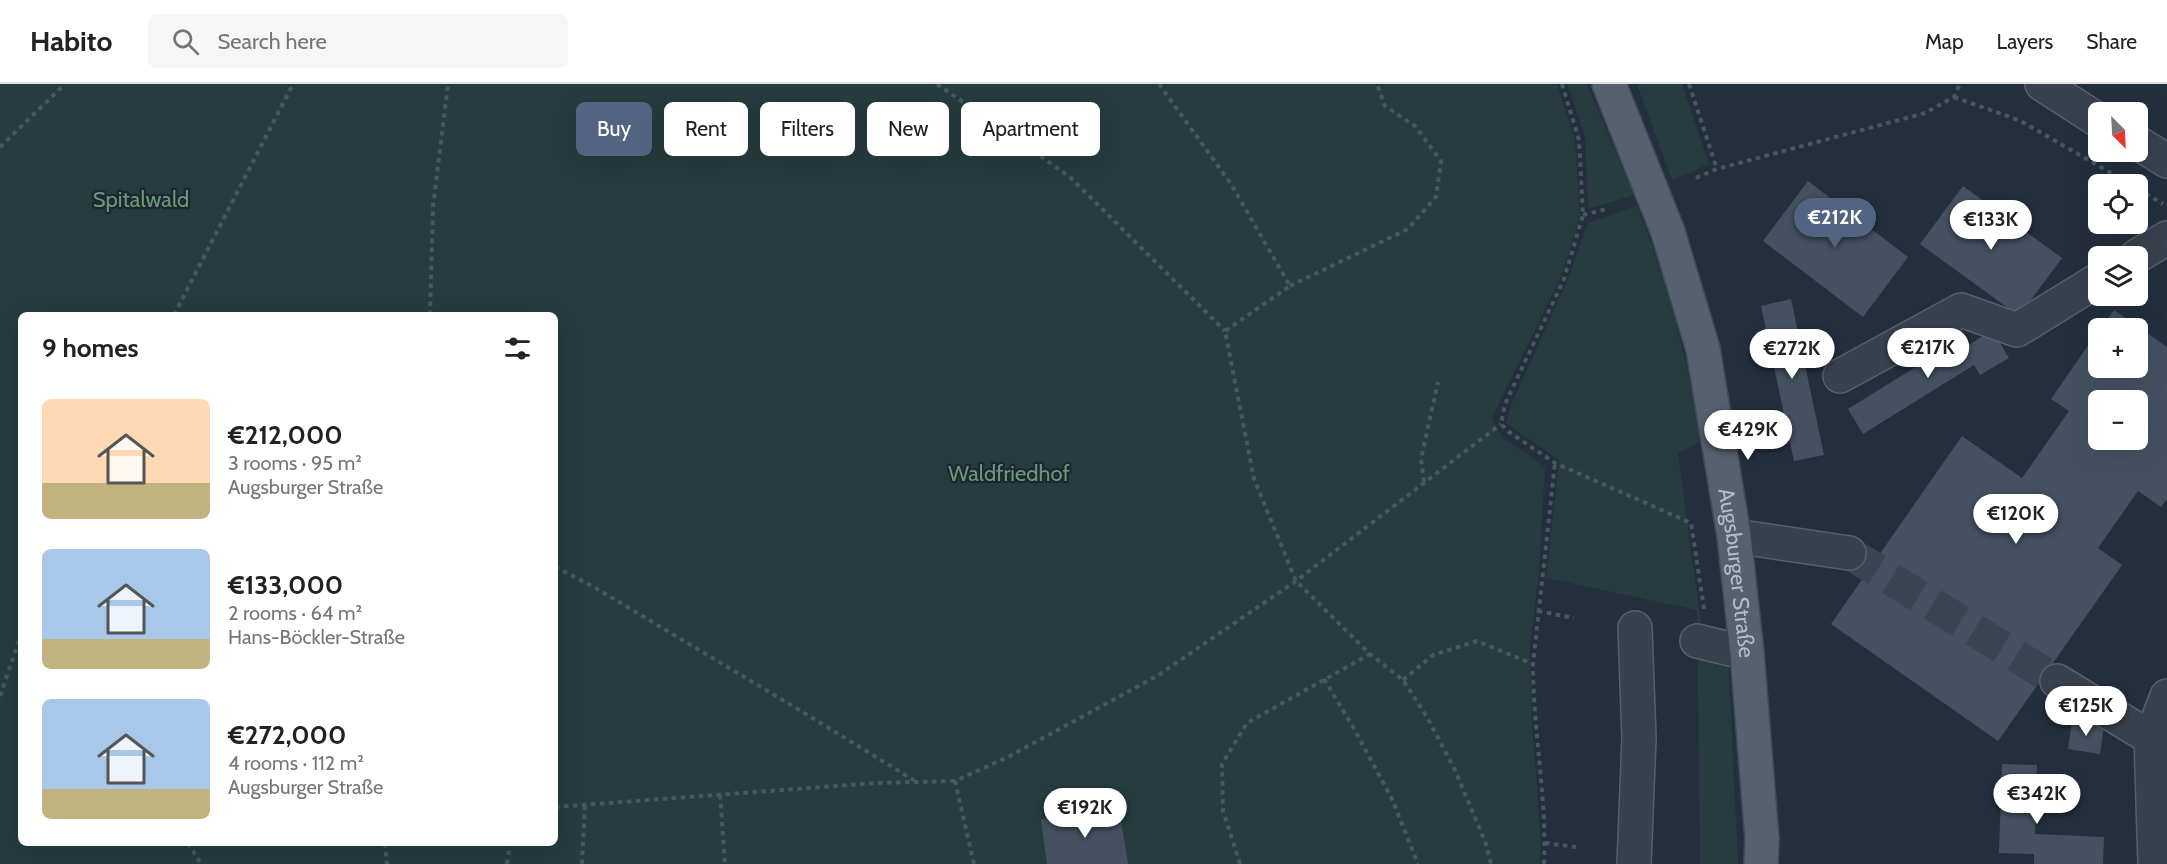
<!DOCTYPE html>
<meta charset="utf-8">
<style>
body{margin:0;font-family:Cabin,sans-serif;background:#f6f6f6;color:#222;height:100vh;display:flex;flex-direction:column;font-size:22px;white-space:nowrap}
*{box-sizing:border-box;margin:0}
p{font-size:20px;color:#767676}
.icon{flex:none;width:33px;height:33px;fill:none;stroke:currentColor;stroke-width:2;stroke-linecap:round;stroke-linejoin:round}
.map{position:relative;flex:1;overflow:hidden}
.drawer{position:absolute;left:18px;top:228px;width:540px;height:534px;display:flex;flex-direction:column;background:#fff;border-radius:9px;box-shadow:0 6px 24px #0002}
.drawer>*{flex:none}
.banner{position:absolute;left:576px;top:18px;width:570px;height:54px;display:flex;gap:12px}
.needle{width:39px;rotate:156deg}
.tools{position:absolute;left:2088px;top:18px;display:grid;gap:12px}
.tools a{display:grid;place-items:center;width:60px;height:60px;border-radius:9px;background:#fff;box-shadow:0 6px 24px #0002;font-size:30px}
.price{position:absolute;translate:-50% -51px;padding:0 14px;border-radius:21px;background:#fff;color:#222;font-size:20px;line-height:39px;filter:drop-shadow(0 2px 3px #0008)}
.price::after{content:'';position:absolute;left:50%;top:36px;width:18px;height:14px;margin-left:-9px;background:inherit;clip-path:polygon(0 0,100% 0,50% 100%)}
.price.current{background:#516482;color:#fff}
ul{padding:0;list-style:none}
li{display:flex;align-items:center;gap:18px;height:150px;padding:0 24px}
li span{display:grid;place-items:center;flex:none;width:168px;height:120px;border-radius:9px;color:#555}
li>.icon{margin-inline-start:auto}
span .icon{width:72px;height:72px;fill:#fffc;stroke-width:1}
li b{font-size:26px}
h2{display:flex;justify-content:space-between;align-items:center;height:72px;padding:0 24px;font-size:26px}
.tag{padding:0 21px;border-radius:9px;background:#fff;box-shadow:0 6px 24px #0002;font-size:21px;line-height:54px}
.tag.current{background:#516482;color:#fff}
header{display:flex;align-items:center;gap:36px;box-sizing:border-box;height:84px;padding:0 30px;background:#fff;border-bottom:2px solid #e0e0e0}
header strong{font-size:28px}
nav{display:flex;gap:33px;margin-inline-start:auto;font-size:21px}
.search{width:420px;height:54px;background:#f6f6f6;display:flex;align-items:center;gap:15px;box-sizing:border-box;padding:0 21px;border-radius:9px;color:#767676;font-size:22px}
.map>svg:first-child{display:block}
.green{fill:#263c3f;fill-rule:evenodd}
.building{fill:#455162;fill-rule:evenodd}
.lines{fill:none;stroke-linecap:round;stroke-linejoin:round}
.minor-tunnel{stroke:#3a4453;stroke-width:33;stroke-dasharray:33 16;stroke-linecap:butt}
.minor-casing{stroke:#565f6c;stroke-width:36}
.major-casing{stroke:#414a57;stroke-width:36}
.path{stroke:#44595c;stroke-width:4;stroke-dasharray:4.5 4.5;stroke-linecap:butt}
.minor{stroke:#38414e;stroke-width:33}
.major{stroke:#56606e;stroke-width:33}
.labels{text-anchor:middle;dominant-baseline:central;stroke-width:4.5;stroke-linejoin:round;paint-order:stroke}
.park-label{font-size:22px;fill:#6b9a76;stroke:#1d2633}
.street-label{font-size:22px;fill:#b4bcc9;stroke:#1d2633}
</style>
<header>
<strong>Habito</strong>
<div class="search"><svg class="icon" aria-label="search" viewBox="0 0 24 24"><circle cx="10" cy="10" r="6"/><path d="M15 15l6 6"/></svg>Search here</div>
<nav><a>Map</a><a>Layers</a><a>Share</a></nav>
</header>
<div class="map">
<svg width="2167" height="780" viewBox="0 0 2167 780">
<rect width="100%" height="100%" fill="#242f3e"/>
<!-- green -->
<g class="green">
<path d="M 0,0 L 1557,0 L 1575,56 L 1580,131 L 1561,193 L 1492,334 L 1502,353 L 1545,383 L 1539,491 L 1530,562 L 1532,634 L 1541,759 L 1540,780 L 0,780 ZM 21,231 L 555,231 L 555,759 L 21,759 Z"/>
<polygon points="1567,0 1587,0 1634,111 1588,125 1585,52"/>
<polygon points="1637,0 1682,0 1709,80 1672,96"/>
<path d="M 1637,122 C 1668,198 1687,277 1702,356 L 1678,370 L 1704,560 L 1728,571 L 1738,780 L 1700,780 L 1697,526 L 1546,494 L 1559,376 L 1506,339 L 1511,321 L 1567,197 L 1588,139 Z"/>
</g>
<!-- building -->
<g class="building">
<polygon points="1808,97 1908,173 1863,233 1763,157"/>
<polygon points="1963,102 2062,174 2019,232 1920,160"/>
<polygon points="1791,215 1824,371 1794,377 1761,222"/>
<path d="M 2114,226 L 2167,263 L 2167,415 L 2161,423 L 2138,407 L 2098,464 L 2122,481 L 1998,657 L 1831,540 L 1962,352 L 2022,394 L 2069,327 L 2051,315 L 2098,247 L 2098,284 L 2138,284 L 2138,244 L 2101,244 ZM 2098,316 L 2138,316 L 2138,356 L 2098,356 Z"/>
<polygon points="1992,246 2009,274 1980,291 1974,281 1863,350 1848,325 1959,256 1964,264"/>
<polygon points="2072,636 2104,641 2100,670 2068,665"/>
<polygon points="2002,680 2037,681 2035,750 2104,753 2103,780 2034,780 2034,770 1999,769"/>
<polygon points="1119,724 1128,780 1047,780 1041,735"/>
</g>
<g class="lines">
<!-- minor-tunnel -->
<polyline class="minor-tunnel" points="1849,469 2057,597"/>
<defs>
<g id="minor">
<polyline points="2042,0 2098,36"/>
<polyline points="2138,59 2167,77"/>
<polyline points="2137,172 2167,154"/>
<polyline points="1840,292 1961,226 2017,246 2098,196"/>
<polyline points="1734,452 1849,469"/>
<polyline points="1697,557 1747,569"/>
<polyline points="2057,597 2151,654"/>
<polyline points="1634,780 1639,654 1635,544"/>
<polyline points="2155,780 2151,654 2167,612"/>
</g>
<g id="major">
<path id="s1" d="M 1609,0 L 1668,148 L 1703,265 L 1734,452 L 1747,569 L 1762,755 L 1761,780"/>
</g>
</defs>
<!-- minor casing -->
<use href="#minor" class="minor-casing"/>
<!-- major casing -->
<use href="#major" class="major-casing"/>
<!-- path -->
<g class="path">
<polyline points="937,0 1070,93 1225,247"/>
<polyline points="1159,0 1231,100 1290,202 1225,247 1254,395 1296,497 1370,570 1403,596 1427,633 1455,686 1486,760 1491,780"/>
<polyline points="1562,0 1579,56 1583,131 1564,195 1505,320 1501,340 1509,348 1555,379 1691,439 1704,525"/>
<polyline points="1689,0 1717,85"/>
<polyline points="1954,13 2021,37 2130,100"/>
<polyline points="0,63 65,0"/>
<polyline points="1696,94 1717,85 1925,29 1954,13 1960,0"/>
<polyline points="2138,105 2163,120"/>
<polyline points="1583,131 1607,125"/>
<polyline points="1290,202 1408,145 1436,113 1441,77 1415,42 1385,22 1377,0"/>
<polyline points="174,231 293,0"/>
<polyline points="430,231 433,123 448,0"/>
<polyline points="1424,398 1421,375 1438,298"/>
<polyline points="555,483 594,503 801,627 915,697"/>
<polyline points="1538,527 1574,534"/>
<polyline points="1324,595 1353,643 1392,715 1418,780"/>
<polyline points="1403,596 1433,571 1477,557 1533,580"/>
<polyline points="0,612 21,551"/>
<polyline points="720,711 725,780"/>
<polyline points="555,723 876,699 955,697"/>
<polyline points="188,759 201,780"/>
<polyline points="385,759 387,780"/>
<polyline points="1545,759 1576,763"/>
<polyline points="507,780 510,759"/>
<polyline points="582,780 585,721"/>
<polyline points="974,780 955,697 1008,673 1157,592 1296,497 1501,340"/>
<polyline points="1240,780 1223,727 1222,680 1247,639 1370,570"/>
<path d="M 1544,780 C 1547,713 1533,647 1533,580 L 1555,379"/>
</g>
<!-- minor -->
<use href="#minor" class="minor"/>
<!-- major -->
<use href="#major" class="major"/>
</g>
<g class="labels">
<!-- park labels -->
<g class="park-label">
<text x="141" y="115">Spitalwald</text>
<text x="1009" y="389">Waldfriedhof</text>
</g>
<!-- street labels -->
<g class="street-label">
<text stroke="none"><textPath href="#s1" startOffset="508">Augsburger Straße</textPath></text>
</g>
</g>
</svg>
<div class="tools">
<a><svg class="needle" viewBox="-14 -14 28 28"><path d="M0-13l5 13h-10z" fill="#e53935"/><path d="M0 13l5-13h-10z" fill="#767676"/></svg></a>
<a><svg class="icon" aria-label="locate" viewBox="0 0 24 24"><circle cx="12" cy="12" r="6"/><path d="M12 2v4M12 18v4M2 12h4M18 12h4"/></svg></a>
<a><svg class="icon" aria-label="layers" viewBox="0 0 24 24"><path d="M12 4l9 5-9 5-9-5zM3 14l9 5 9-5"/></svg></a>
<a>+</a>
<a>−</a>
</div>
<b class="price current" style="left:1835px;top:165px">€212K</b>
<b class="price" style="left:1991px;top:167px">€133K</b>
<b class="price" style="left:1928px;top:295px">€217K</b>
<b class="price" style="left:1792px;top:296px">€272K</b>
<b class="price" style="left:1748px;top:377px">€429K</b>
<b class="price" style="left:2016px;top:461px">€120K</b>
<b class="price" style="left:2086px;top:653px">€125K</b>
<b class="price" style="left:2037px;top:741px">€342K</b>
<b class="price" style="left:1085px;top:755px">€192K</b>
<div class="banner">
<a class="tag current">Buy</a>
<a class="tag">Rent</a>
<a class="tag">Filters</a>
<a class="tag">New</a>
<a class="tag">Apartment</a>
</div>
<section class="drawer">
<h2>9 homes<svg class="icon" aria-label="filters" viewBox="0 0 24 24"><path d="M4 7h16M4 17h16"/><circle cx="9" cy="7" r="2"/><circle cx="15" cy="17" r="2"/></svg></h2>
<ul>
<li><span style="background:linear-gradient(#ffd9b3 70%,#c2b280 0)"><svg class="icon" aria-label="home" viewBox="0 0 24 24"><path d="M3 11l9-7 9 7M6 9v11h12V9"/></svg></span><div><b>€212,000</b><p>3 rooms · 95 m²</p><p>Augsburger Straße</p></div></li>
<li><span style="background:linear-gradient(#a9c7e8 75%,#c2b280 0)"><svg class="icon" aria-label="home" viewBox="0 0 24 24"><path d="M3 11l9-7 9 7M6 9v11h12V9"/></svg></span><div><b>€133,000</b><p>2 rooms · 64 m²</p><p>Hans-Böckler-Straße</p></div></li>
<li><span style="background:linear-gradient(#a9c7e8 75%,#c2b280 0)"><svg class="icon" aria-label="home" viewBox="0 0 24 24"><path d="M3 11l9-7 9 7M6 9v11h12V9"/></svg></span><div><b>€272,000</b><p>4 rooms · 112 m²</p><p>Augsburger Straße</p></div></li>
</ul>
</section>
</div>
